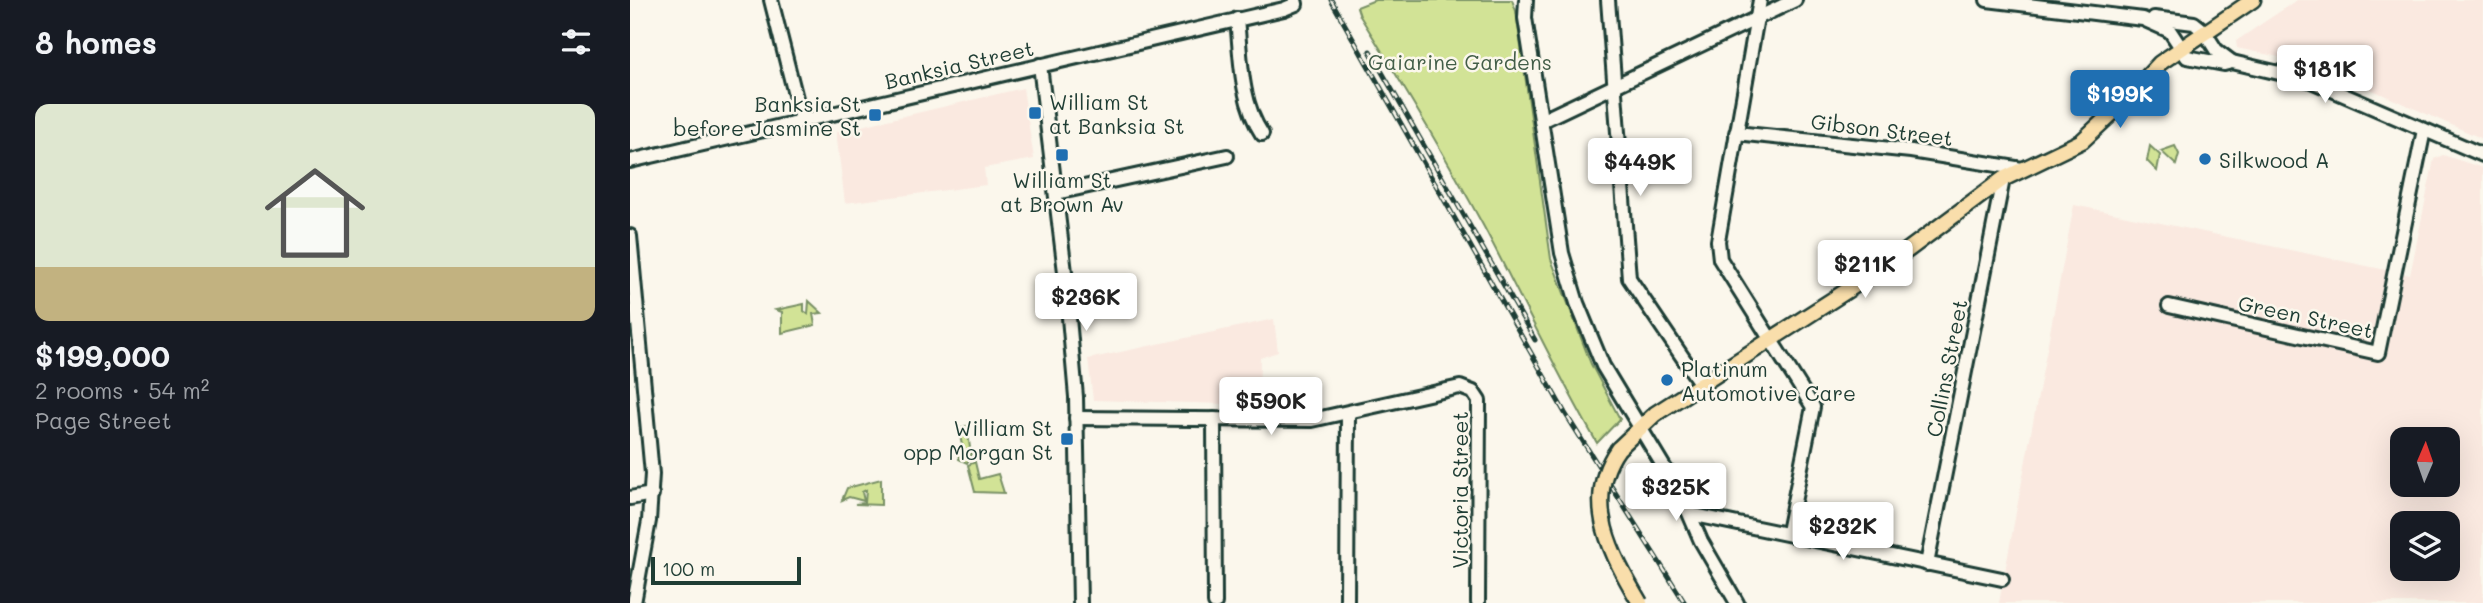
<!DOCTYPE html>
<meta charset="utf-8">
<style>
body{margin:0;font-family:Mali,sans-serif;background:#20242c;color:#f1f3f6;height:100vh;display:flex;flex-direction:column;font-size:26px;white-space:nowrap}
*{box-sizing:border-box;margin:0}
p{font-size:23px;color:#9ea1a6}
.icon{flex:none;width:38px;height:38px;fill:none;stroke:currentColor;stroke-width:2;stroke-linecap:round;stroke-linejoin:round}
.map{position:relative;flex:1;overflow:hidden}
.sheet{display:flex;flex-direction:column;background:#171b24;width:630px}
.sheet>*{flex:none}
.needle{width:46px;rotate:2deg}
.buttons{position:absolute;left:1760px;top:427px;display:grid;gap:14px}
.buttons a{display:grid;place-items:center;width:70px;height:70px;border-radius:14px;background:#171b24;box-shadow:0 7px 28px #0002;font-size:35px}
.scale{position:absolute;left:21px;bottom:18px;width:150px;box-sizing:border-box;padding-left:7px;border:4px solid #1f3d34;border-top:0;font-size:19px;line-height:24px;white-space:nowrap;color:#1f3d34;-webkit-text-stroke:5px #fbf7ec;paint-order:stroke}
.price{position:absolute;translate:-50% -60px;padding:0 16px;border-radius:7px;background:#fff;color:#222;font-size:23px;line-height:46px;filter:drop-shadow(0 2px 4px #0008)}
.price::after{content:'';position:absolute;left:50%;top:42px;width:21px;height:16px;margin-left:-10px;background:inherit;clip-path:polygon(0 0,100% 0,50% 100%)}
.price.on{background:#1f6fb2;color:#fff}
ul{padding:0;list-style:none}
li{display:grid;align-content:center;gap:14px;height:371px;padding:0 35px}
li span{display:grid;place-items:center;height:217px;border-radius:14px;color:#555}
li>.icon{margin-inline-start:auto}
span .icon{width:126px;height:126px;fill:#fffc;stroke-width:1}
li b{font-size:30px}
h2{display:flex;justify-content:space-between;align-items:center;height:84px;padding:0 35px;font-size:30px}
main{display:flex;flex:1;min-height:0}
.map>svg:first-child{display:block}
.built{fill:#fae9e0;fill-rule:evenodd}
.green{fill:#d2e396;stroke:#789065;stroke-width:2}
.lines{fill:none;stroke-linecap:round;stroke-linejoin:round}
.minor-casing{stroke:#1f3d34;stroke-width:18}
.major-casing{stroke:#1f3d34;stroke-width:19}
.minor{stroke:#fbf7ec;stroke-width:12}
.major{stroke:#f9deab;stroke-width:14}
.rail-casing{stroke:#1f3d34;stroke-width:5}
.rail{stroke:#fbf7ec;stroke-width:2.5;stroke-dasharray:8;stroke-linecap:butt}
.major-bridge-casing{stroke:#1f3d34;stroke-width:19;stroke-linecap:butt}
.major-bridge{stroke:#f9deab;stroke-width:14}
.poi-dot{fill:#1f6fb2;stroke:#fbf7ec;stroke-width:2.5}
.labels{text-anchor:middle;dominant-baseline:central;stroke-width:5;stroke-linejoin:round;paint-order:stroke}
.park-label{font-size:21px;fill:#435e48;stroke:#fbf7ec}
.street-label{font-size:21px;fill:#1f3d34;stroke:#fbf7ec}
.poi-label{font-size:21px;fill:#1f3d34;stroke:#fbf7ec;text-anchor:start}
</style>
<main>
<section class="sheet">
<h2>8 homes<svg class="icon" aria-label="filters" viewBox="0 0 24 24"><path d="M4 7h16M4 17h16"/><circle cx="9" cy="7" r="2"/><circle cx="15" cy="17" r="2"/></svg></h2>
<ul>
<li><span style="background:linear-gradient(#dfe7d0 75%,#c2b280 0)"><svg class="icon" aria-label="home" viewBox="0 0 24 24"><path d="M3 11l9-7 9 7M6 9v11h12V9"/></svg></span><div><b>$199,000</b><p>2 rooms · 54 m²</p><p>Page Street</p></div></li>
</ul>
</section>
<div class="map">
<svg width="1853" height="603" viewBox="0 0 1853 603">
<rect width="100%" height="100%" fill="#fbf7ec"/>
<filter id="ink" filterUnits="userSpaceOnUse"><feTurbulence type="fractalNoise" baseFrequency=".0143" numOctaves="2"/><feDisplacementMap in="SourceGraphic" scale="14" xChannelSelector="R" yChannelSelector="G"/><feConvolveMatrix kernelMatrix="1 2 1 2 8 2 1 2 1" color-interpolation-filters="sRGB"/></filter>
<g filter="url(#ink)">
<!-- built -->
<g class="built">
<polygon points="1667,0 1853,0 1853,139 1686,65 1607,48 1606,41"/>
<polygon points="393,88 404,159 354,168 356,185 215,203 206,132"/>
<path d="M 1813,155 L 1853,168 L 1853,603 L 1369,603 L 1444,205 L 1780,275 L 1804,159 ZM 1773,439 L 1818,439 L 1818,485 L 1773,485 ZM 1773,523 L 1818,523 L 1818,569 L 1773,569 Z"/>
<polygon points="644,319 648,352 630,358 629,405 463,400 458,359"/>
</g>
<!-- green -->
<g class="green">
<path d="M 745,0 L 882,0 L 886,11 L 921,259 L 961,364 L 990,419 L 967,443 C 926,372 892,299 854,227 C 815,155 773,85 730,16 L 727,7 Z"/>
<polygon points="1520,146 1530,155 1527,171 1517,161"/>
<polygon points="1545,146 1549,154 1546,165 1531,151"/>
<polygon points="179,301 192,313 183,314 185,325 152,333 152,312 146,310 174,304 174,311 178,314"/>
<polygon points="337,426 341,455 337,463 329,459 328,452 333,449 328,428"/>
<polygon points="345,462 349,479 368,474 374,493 345,492 338,465"/>
<polygon points="251,479 251,505 225,504 235,503 236,490 232,492 234,501 219,497 212,500 217,488"/>
</g>
<g class="lines">
<defs>
<g id="minor">
<polyline points="141,0 172,122"/>
<polyline points="896,0 895,18 932,253 947,303 973,366 1052,497 1071,541 1107,603"/>
<polyline points="978,0 999,278 1072,386"/>
<polyline points="1130,0 1088,241 1090,259 1183,407 1158,532"/>
<polyline points="1357,0 1513,19 1540,31 1557,57 1594,64 1602,62 1679,80 1853,155"/>
<polyline points="1524,18 1564,23 1574,31 1586,50 1602,62"/>
<path d="M 607,19 C 611,57 610,101 632,134"/>
<polyline points="410,65 435,272 446,397 450,603"/>
<polyline points="911,121 1165,0"/>
<polyline points="1106,133 1281,151 1392,169"/>
<polyline points="0,161 654,9 666,4 665,0"/>
<polyline points="426,193 597,156"/>
<polyline points="0,236 22,474 19,521 4,603"/>
<polyline points="1539,306 1748,353 1794,130"/>
<polyline points="446,418 682,420 830,387 843,392 849,401 848,603"/>
<polyline points="584,419 585,603"/>
<polyline points="0,498 22,494"/>
<polyline points="1060,514 1372,579"/>
<polyline points="1297,564 1373,179"/>
<polyline points="717,603 718,413"/>
</g>
<polyline id="major" points="988,449 1025,414 1263,261 1373,179 1452,141 1494,102 1530,63 1623,0"/>
</defs>
<!-- minor casing -->
<use href="#minor" class="minor-casing"/>
<!-- major casing -->
<use href="#major" class="major-casing"/>
<!-- minor -->
<use href="#minor" class="minor"/>
<!-- major -->
<use href="#major" class="major"/>
<defs>
<g id="rail">
<polyline points="701,0 935,413 1055,603"/>
<polyline points="740,51 905,340"/>
</g>
</defs>
<!-- rail casing -->
<use href="#rail" class="rail-casing"/>
<!-- rail -->
<use href="#rail" class="rail"/>
<defs>
<path id="major-bridge" d="M 988,449 C 951,502 982,555 1010,603"/>
</defs>
<!-- major-bridge casing -->
<use href="#major-bridge" class="major-bridge-casing"/>
<!-- major-bridge -->
<use href="#major-bridge" class="major-bridge"/>
</g>
</g>
<!-- markers -->
<g class="poi-dot">
<rect x="398" y="106" width="14" height="14" rx="3.5"/>
<rect x="238" y="108" width="14" height="14" rx="3.5"/>
<rect x="425" y="148" width="14" height="14" rx="3.5"/>
<circle cx="1575" cy="159" r="7"/>
<circle cx="1037" cy="380" r="7"/>
<rect x="430" y="432" width="14" height="14" rx="3.5"/>
</g>
<g class="labels">
<!-- park labels -->
<g class="park-label">
<text x="830" y="61">Gaiarine Gardens</text>
</g>
<!-- street labels -->
<g class="street-label">
<text transform="translate(329 64) rotate(-13)">Banksia Street</text>
<text transform="translate(1252 129) rotate(7)">Gibson Street</text>
<text transform="translate(1676 316) rotate(12)">Green Street</text>
<text transform="translate(1316 368) rotate(-79)">Collins Street</text>
<text transform="translate(829 490) rotate(-90)">Victoria Street</text>
</g>
<!-- poi labels -->
<g class="poi-label">
<text x="419" y="101">William St<tspan x="419" dy="24">at Banksia St</tspan></text>
<text x="231" y="103" text-anchor="end">Banksia St<tspan x="231" dy="24">before Jasmine St</tspan></text>
<text x="1589" y="159">Silkwood A</text>
<text x="432" y="179" text-anchor="middle">William St<tspan x="432" dy="24">at Brown Av</tspan></text>
<text x="1051" y="368">Platinum<tspan x="1051" dy="24">Automotive Care</tspan></text>
<text x="423" y="427" text-anchor="end">William St<tspan x="423" dy="24">opp Morgan St</tspan></text>
</g>
</g>
</svg>
<div class="buttons">
<a><svg class="needle" viewBox="-14 -14 28 28"><path d="M0-13l5 13h-10z" fill="#e53935"/><path d="M0 13l5-13h-10z" fill="#9ea1a6"/></svg></a>
<a><svg class="icon" aria-label="layers" viewBox="0 0 24 24"><path d="M12 4l9 5-9 5-9-5zM3 14l9 5 9-5"/></svg></a>
</div>
<div class="scale">100 m</div>
<b class="price" style="left:1695px;top:105px">$181K</b>
<b class="price on" style="left:1490px;top:130px">$199K</b>
<b class="price" style="left:1010px;top:198px">$449K</b>
<b class="price" style="left:1235px;top:300px">$211K</b>
<b class="price" style="left:456px;top:333px">$236K</b>
<b class="price" style="left:641px;top:437px">$590K</b>
<b class="price" style="left:1046px;top:523px">$325K</b>
<b class="price" style="left:1213px;top:562px">$232K</b>
</div>
</main>
